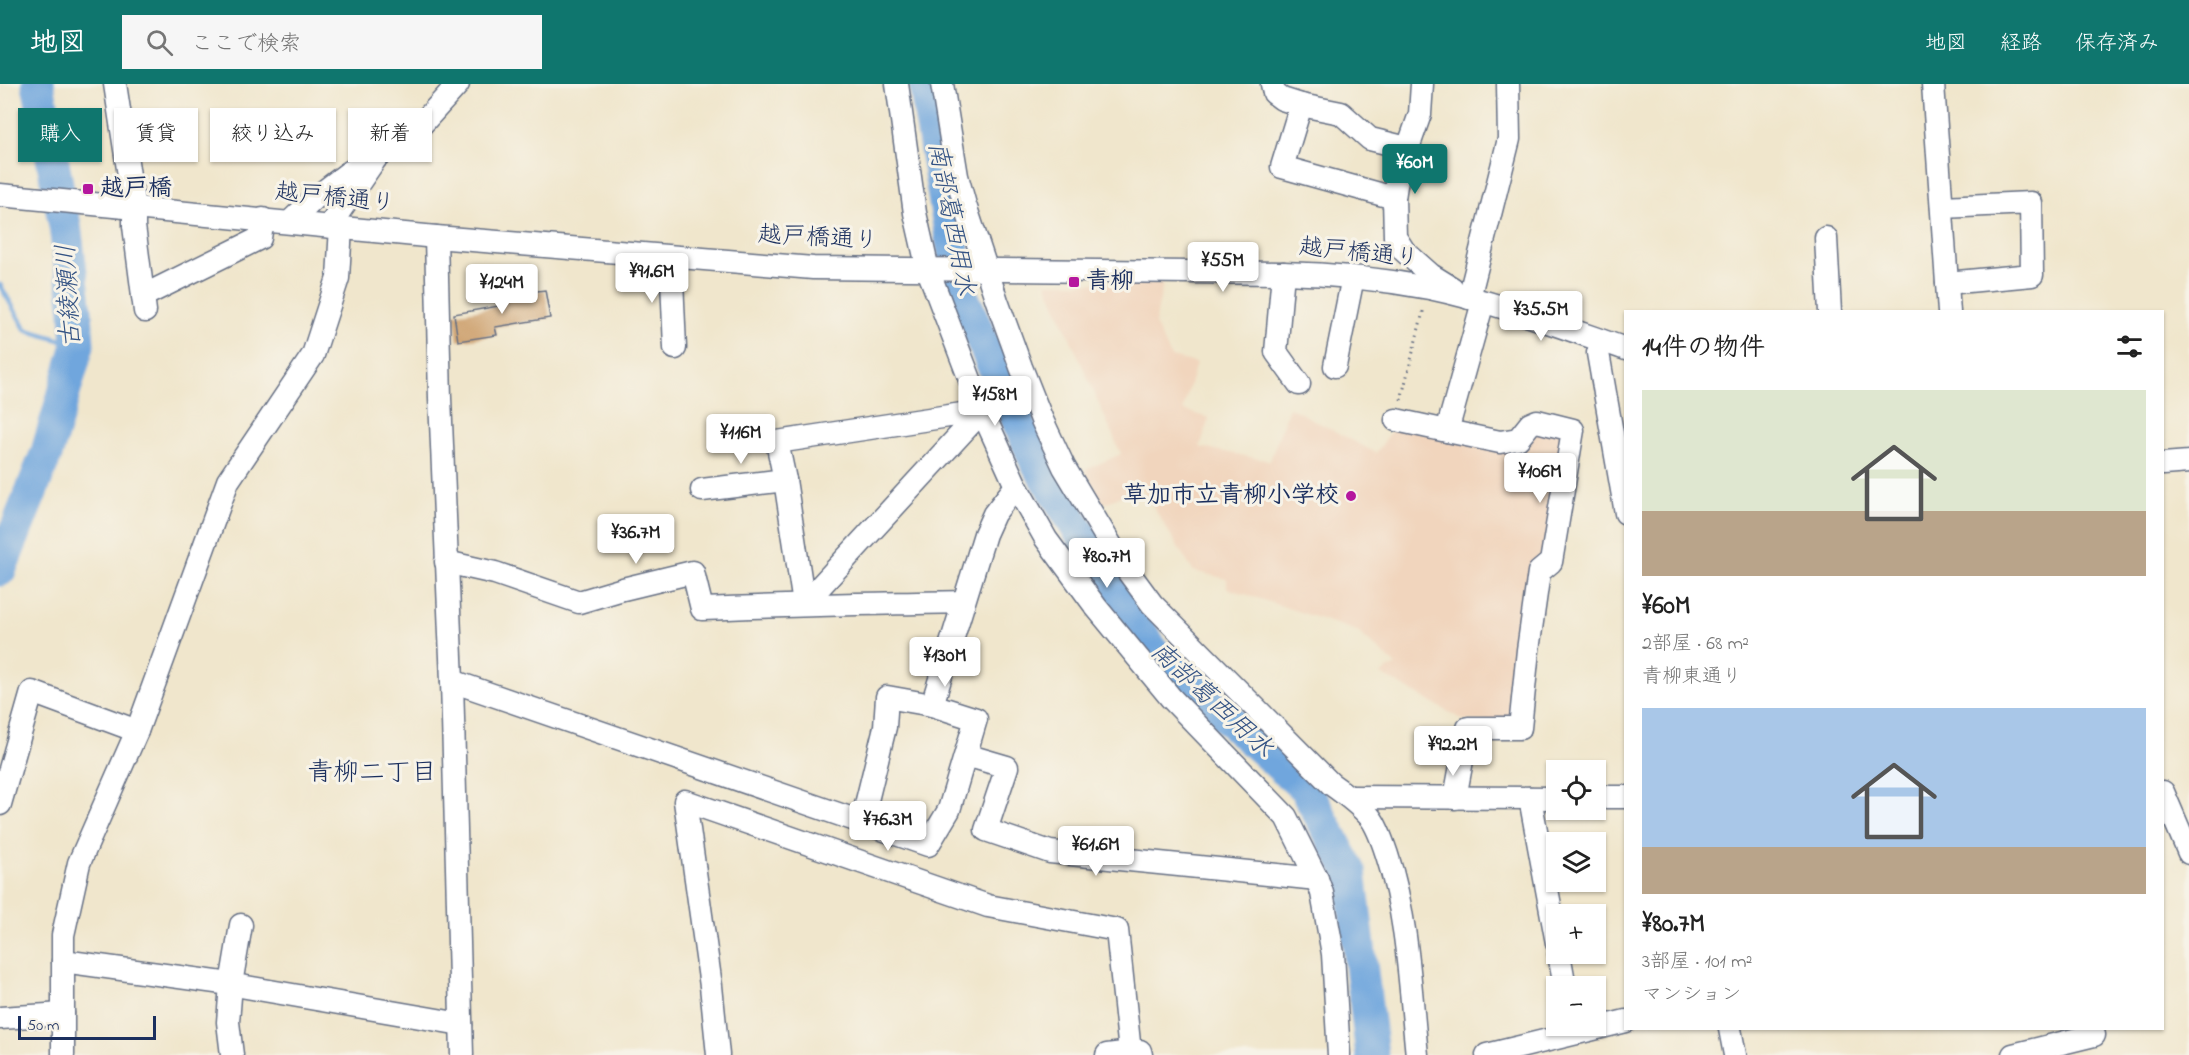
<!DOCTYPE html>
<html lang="ja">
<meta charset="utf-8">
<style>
body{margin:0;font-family:"Indie Flower","Klee One",sans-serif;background:#f6f6f6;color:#222;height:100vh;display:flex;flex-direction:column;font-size:22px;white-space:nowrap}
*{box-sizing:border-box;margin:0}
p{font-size:20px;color:#767676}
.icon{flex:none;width:33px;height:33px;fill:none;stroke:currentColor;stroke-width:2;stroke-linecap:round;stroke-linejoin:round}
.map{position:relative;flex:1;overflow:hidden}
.side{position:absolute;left:1624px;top:226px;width:540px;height:720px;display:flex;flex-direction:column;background:#fff;border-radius:0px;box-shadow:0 2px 4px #0004}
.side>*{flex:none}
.top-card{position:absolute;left:18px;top:24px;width:570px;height:54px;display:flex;gap:12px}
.fabs{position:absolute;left:1546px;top:676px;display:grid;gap:12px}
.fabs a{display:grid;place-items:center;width:60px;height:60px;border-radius:0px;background:#fff;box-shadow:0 2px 4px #0004;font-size:30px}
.scale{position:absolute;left:18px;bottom:15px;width:138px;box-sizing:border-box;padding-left:6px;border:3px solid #1b2f5e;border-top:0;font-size:16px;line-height:21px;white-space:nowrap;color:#1b2f5e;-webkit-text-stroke:4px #f7f3e8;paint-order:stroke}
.price{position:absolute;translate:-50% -51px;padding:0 14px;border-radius:6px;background:#fff;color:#222;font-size:20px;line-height:39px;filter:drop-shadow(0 2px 3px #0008)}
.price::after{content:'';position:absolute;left:50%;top:36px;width:18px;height:14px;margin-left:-9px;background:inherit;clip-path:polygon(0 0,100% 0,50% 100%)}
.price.on{background:#0f766e;color:#fff}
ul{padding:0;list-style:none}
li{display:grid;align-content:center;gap:12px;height:318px;padding:0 18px}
li span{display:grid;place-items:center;height:186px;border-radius:0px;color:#555}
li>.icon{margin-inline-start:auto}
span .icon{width:108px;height:108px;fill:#fffc;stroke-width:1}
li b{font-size:26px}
h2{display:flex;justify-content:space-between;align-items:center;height:72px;padding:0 18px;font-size:26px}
.tag{padding:0 21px;border-radius:0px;background:#fff;box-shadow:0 2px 4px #0004;font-size:21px;line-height:54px}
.tag.on{background:#0f766e;color:#fff}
header{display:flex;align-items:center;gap:36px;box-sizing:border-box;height:84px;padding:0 30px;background:#0f766e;color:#fff}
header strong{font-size:28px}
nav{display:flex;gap:33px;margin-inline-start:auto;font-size:21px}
.search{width:420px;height:54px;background:#f6f6f6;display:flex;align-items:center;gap:15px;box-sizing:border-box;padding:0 21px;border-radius:0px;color:#767676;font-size:22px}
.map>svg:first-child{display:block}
.built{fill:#f1d5bd}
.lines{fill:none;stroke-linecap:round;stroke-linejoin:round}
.stream{stroke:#6fa6dd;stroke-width:5}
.river{stroke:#6fa6dd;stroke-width:33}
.building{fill:#cea270}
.minor-casing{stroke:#666f84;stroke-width:25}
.path{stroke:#666f84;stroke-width:3;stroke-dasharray:1.5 4.5;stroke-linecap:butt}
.minor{stroke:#fff;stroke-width:22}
.poi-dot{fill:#b5179e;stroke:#f7f3e8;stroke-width:2}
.labels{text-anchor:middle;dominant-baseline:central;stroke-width:6;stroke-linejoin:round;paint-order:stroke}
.poi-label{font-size:24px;font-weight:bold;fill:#1b2f5e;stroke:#f7f3e8;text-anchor:start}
.street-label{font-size:24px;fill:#1b2f5e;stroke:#f7f3e8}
.water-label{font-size:26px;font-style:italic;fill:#345384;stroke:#f7f3e8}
.neighbourhood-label{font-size:26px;fill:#1b2f5e;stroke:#f7f3e8}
</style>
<header>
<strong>地図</strong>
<div class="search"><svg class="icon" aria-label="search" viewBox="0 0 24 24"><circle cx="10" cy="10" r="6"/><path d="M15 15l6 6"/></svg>ここで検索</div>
<nav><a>地図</a><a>経路</a><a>保存済み</a></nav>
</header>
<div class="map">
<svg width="2189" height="971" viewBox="0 0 2189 971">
<rect width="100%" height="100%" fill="#f7f3e8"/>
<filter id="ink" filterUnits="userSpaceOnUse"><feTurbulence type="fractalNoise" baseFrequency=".0167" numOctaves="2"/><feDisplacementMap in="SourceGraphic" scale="12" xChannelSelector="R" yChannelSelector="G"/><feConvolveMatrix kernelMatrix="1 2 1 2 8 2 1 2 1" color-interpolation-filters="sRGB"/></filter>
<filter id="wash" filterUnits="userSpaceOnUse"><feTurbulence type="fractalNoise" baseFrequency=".008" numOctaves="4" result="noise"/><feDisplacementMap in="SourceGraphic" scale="24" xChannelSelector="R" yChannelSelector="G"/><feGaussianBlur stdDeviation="1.35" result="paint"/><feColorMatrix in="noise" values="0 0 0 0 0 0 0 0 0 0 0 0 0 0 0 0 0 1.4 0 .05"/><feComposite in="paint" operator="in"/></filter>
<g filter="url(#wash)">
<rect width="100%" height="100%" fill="#f0e6cc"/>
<!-- built -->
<polygon class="built" points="1046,199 1163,199 1155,240 1171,273 1196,279 1183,326 1209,334 1200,363 1270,377 1289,323 1376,369 1395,342 1494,363 1538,343 1567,351 1515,639 1463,636 1381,590 1396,581 1357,547 1227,504 1227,495 1193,487 1141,403 1103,420 1085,386 1121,370"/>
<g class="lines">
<!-- stream -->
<polyline class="stream" points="0,201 26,246 78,261"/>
<!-- river -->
<g class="river">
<polyline points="925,0 960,207 1035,376 1154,569 1305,704 1350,788 1372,971"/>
<polyline points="0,486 47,368 78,261 76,227 65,142 38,0"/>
</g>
</g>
<g id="blocks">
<!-- building -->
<polygon class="building" points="545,206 550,234 495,243 497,251 458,257 454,230 499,222 497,212"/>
</g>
</g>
<g filter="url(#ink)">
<use href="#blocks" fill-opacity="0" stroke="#666f84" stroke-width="1.5"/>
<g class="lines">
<defs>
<g id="minor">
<polyline points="115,0 134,124 134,142 145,227"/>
<polyline points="897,0 915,129 928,186 982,327 1016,402 1046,455 1096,523 1171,614 1286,733 1317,795 1322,809 1333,870 1339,971"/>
<path d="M 942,0 L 957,92 L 965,121 L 997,217 L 1021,283 L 1042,336 L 1064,383 L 1121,478 L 1152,520 L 1331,700 C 1345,710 1359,720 1370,733 C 1378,743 1383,759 1387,771 C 1408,835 1410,904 1417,971"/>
<polyline points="1272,0 1274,9 1282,15 1301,21 1341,29 1370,55 1407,64"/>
<polyline points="1422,0 1420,30 1397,95 1394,114 1395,153 1404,167 1431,191 1452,204"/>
<polyline points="1933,0 1949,228"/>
<polyline points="1301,21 1282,83 1394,114"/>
<path d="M 0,111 L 436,153 L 813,184 L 1283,189 C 1332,190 1381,195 1429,204 C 1496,218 1562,243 1626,265"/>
<polyline points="1942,123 2031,119 2032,191 1947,199"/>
<polyline points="290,138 314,115 348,89 377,73 420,42 458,0"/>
<polyline points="330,141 374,77"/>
<polyline points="436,153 440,314 452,597 462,971"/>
<polyline points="1826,154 1830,228"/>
<polyline points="671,173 675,264"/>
<polyline points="1283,189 1276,268 1299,300"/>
<polyline points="143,212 260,154 263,135"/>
<polyline points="1469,214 1509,55 1508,0"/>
<polyline points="1602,257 1598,269 1626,429"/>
<polyline points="1335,282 1353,193"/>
<polygon points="982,327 804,520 785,396 777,358"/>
<polyline points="1396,336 1447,347"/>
<polyline points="2163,380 2189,378"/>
<polyline points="702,406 785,396"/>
<path d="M 446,478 L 495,489 L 579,518 L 623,505 L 693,488 L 702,525 C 789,521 875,520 962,518"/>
<polyline points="452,597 928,761 949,726 976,635 932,621 887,613 885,643 862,737"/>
<polyline points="932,621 985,450 994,430 1016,402"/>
<polyline points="966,671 1007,683 986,746 1050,768 1317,795"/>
<polyline points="2163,708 2189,769"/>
<polyline points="1350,713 1557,714"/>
<polyline points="1596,713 1626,713"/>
<polyline points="1455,714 1468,644 1520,644 1528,566 1539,488 1551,478 1573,346 1537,337 1530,340 1518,355 1500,358 1447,347 1483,218"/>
<polyline points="1530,714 1557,859"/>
<polyline points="0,720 32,608 137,647"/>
<polyline points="1559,870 1565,903"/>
<polyline points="63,877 223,899 461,940"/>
<polyline points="0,934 63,930"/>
<polyline points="1730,945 1735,971"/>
<polyline points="63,971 63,851 79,779 137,647 228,397 313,271 338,194 341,143"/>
<polyline points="232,971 228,938 231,900 241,841"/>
<polyline points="718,971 711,902 685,717 988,822 1117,846 1130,968"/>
<polyline points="1107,971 1140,967 1141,971"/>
<polyline points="1487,971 1626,937"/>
<polyline points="2013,971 2094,951"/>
</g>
</defs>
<!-- minor casing -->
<use href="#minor" class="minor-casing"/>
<!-- path -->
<polyline class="path" points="1401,316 1424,224"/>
<!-- minor -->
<use href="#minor" class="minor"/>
</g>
</g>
<!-- markers -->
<g class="poi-dot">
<rect x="82" y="99" width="12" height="12" rx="3"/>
<rect x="1068" y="192" width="12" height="12" rx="3"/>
<circle cx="1351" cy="412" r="6"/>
</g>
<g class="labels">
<!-- poi labels -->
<g class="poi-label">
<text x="100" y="105">越戸橋</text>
<text x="1086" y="198">青柳</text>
<text x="1339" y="412" text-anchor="end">草加市立青柳小学校</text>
</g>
<!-- street labels -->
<g class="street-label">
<text transform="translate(335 115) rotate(6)">越戸橋通り</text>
<text transform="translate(818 155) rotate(3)">越戸橋通り</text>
<text transform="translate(1359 170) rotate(6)">越戸橋通り</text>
</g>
<!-- water labels -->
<g class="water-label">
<text transform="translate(950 135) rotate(79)">南部葛西用水</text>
<text transform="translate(70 212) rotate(-93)">古綾瀬川</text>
<text transform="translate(1211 617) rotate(43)">南部葛西用水</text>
</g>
<!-- neighbourhood labels -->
<g class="neighbourhood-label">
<text x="372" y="690">青柳二丁目</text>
</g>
</g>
</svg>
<div class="fabs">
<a><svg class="icon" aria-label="locate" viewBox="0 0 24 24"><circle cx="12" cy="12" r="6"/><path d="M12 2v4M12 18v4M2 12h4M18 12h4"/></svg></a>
<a><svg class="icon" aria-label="layers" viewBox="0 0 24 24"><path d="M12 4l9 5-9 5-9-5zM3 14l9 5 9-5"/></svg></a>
<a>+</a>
<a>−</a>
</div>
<div class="scale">50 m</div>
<b class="price on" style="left:1415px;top:111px">¥60M</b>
<b class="price" style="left:1223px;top:209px">¥55M</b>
<b class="price" style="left:652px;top:220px">¥91.6M</b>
<b class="price" style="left:502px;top:231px">¥124M</b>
<b class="price" style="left:1541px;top:258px">¥35.5M</b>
<b class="price" style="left:995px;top:343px">¥158M</b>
<b class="price" style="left:741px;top:381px">¥116M</b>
<b class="price" style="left:1540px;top:420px">¥106M</b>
<b class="price" style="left:636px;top:481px">¥36.7M</b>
<b class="price" style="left:1107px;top:505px">¥80.7M</b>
<b class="price" style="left:945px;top:604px">¥130M</b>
<b class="price" style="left:1453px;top:693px">¥92.2M</b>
<b class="price" style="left:888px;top:768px">¥76.3M</b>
<b class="price" style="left:1096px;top:793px">¥61.6M</b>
<div class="top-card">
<a class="tag on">購入</a>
<a class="tag">賃貸</a>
<a class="tag">絞り込み</a>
<a class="tag">新着</a>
</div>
<section class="side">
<h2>14件の物件<svg class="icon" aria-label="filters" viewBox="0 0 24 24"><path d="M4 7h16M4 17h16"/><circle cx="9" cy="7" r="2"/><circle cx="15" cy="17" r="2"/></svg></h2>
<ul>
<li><span style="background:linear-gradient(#dfe7d0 65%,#b9a48a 0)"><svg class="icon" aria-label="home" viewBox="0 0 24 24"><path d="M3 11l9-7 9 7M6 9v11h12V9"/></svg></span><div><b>¥60M</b><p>2部屋 · 68 m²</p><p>青柳東通り</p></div></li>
<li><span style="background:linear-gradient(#a9c7e8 75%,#b9a48a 0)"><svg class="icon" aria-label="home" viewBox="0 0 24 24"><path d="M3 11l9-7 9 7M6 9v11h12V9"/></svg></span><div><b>¥80.7M</b><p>3部屋 · 101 m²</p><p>マンション</p></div></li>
</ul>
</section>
</div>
